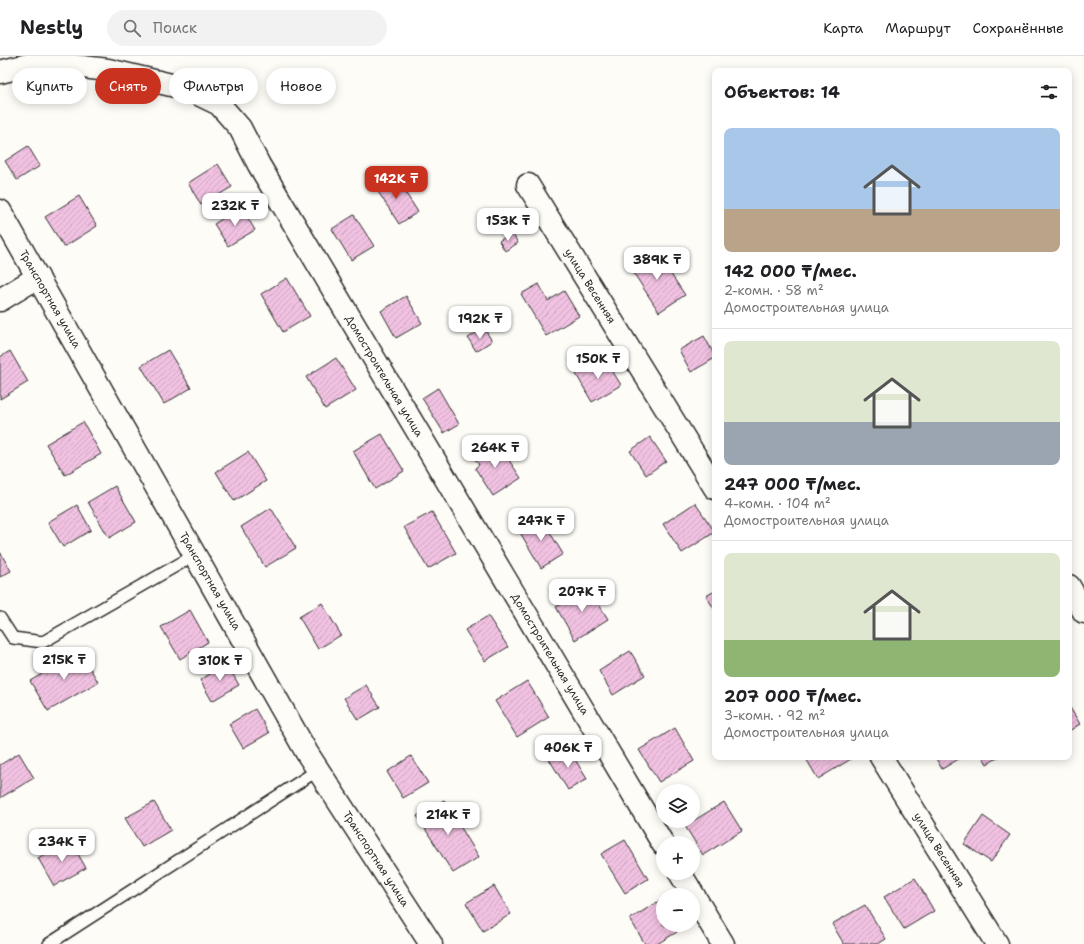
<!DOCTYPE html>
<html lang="ru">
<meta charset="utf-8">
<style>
body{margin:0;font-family:"Shantell Sans",sans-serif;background:#f2f2f2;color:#202124;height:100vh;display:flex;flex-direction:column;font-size:15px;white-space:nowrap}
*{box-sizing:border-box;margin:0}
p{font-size:13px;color:#757577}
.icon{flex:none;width:22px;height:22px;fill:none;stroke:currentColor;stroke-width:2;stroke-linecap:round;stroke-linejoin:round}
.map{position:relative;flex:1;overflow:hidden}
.panel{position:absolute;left:712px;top:12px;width:360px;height:692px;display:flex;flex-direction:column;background:#fff;border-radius:8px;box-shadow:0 2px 10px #0003}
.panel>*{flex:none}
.hud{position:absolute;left:12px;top:12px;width:380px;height:36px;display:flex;gap:8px}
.fabs{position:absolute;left:656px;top:728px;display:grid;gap:8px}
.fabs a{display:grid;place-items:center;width:44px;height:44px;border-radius:50%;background:#fff;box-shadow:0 2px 10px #0003;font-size:20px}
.price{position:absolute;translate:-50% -34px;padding:0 9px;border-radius:8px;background:#fff;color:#222;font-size:13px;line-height:26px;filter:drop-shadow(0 1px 2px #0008)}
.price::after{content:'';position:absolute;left:50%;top:24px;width:12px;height:9px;margin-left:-6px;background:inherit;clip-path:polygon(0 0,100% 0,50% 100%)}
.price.active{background:#c8321e;color:#fff}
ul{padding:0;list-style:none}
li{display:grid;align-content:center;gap:8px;height:212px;padding:0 12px}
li+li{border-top:1px solid #e0e0e0}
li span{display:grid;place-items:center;height:124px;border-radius:8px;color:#555}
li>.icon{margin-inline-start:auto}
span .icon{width:72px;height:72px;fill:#fffc;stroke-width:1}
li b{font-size:17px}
h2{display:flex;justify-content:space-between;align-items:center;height:48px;padding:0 12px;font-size:17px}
.tag{padding:0 14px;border-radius:18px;background:#fff;box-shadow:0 2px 10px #0003;font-size:14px;line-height:36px}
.tag.active{background:#c8321e;color:#fff}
header{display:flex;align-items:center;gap:24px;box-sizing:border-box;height:56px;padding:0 20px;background:#fff;border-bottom:1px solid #e0e0e0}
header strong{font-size:19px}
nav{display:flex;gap:22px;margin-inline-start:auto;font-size:14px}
.search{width:280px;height:36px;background:#f2f2f2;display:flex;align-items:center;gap:10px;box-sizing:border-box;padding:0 14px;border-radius:22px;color:#757577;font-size:15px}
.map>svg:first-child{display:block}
.building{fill:url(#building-hatch);stroke:#2b2b2b}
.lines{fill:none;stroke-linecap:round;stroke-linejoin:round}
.lane-casing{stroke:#2b2b2b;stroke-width:14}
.street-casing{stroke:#2b2b2b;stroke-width:25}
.lane{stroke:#fdfcf7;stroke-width:11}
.street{stroke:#fdfcf7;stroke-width:22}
.labels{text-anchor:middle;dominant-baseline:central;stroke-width:3.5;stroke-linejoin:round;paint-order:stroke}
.street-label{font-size:11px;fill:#2b2b2b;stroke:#fdfcf7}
</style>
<header>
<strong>Nestly</strong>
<div class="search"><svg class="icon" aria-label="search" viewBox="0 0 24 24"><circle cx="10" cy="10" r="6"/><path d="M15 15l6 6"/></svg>Поиск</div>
<nav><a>Карта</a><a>Маршрут</a><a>Сохранённые</a></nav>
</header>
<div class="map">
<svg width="1084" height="888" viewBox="0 0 1084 888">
<defs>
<pattern id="building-hatch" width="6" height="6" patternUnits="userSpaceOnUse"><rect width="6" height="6" fill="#f1c1e1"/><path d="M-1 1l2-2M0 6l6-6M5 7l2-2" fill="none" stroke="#cfa6c1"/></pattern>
</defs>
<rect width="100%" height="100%" fill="#fdfcf7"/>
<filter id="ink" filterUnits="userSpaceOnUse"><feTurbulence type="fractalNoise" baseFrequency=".025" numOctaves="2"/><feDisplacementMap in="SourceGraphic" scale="8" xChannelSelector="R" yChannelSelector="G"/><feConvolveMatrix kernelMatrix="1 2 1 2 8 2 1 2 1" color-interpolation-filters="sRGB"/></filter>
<g filter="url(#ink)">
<!-- building -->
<g class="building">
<polygon points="28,90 40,110 17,124 5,105"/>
<polygon points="218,108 232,131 201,149 188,127"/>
<polygon points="394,119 418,156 399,168 375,131"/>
<polygon points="79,140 97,170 64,191 45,161"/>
<polygon points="241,151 255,174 228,190 214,168"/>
<polygon points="354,159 374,190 351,204 332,173"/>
<polygon points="512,177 518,187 505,195 499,185"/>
<polygon points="654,193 685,239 659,256 629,210"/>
<polygon points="287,222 310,260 283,276 261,238"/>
<polygon points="539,228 548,245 564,235 579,260 546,280 521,238"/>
<polygon points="406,240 422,267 396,282 381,255"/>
<polygon points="484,272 492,285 476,295 468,282"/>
<polygon points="704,280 715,300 715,302 691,316 679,294"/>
<polygon points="168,294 191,332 164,348 141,310"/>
<polygon points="10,295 28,326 0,343 0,301"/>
<polygon points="336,302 356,334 325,353 306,321"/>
<polygon points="595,306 598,311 607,306 621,329 592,346 576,318"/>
<polygon points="438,332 459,368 444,377 422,342"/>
<polygon points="83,366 101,398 65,419 46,388"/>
<polygon points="382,378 404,415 375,433 353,395"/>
<polygon points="650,381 666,405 646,419 630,395"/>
<polygon points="489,387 496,398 502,394 521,422 493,440 475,412 479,409 472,399"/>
<polygon points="248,396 266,425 234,445 216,416"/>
<polygon points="115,430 136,466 109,482 88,446"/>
<polygon points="695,447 715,476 682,497 663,468"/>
<polygon points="77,449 91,474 63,491 48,466"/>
<polygon points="271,452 296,492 265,511 241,471"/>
<polygon points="432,456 456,497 428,513 404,471"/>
<polygon points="540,460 563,498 541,512 518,473"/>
<polygon points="0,496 11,515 0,521"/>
<polygon points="588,531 608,563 575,584 556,551"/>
<polygon points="715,535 715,554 706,540"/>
<polygon points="322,547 341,579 318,593 299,561"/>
<polygon points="190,554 208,586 180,603 161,571"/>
<polygon points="488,560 508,591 485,605 465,574"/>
<polygon points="80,595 98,626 48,655 30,625"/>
<polygon points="630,595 645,619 613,639 599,615"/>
<polygon points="227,608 239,629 212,645 200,624"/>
<polygon points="527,625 549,661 517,681 495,645"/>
<polygon points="366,629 380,651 358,664 344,642"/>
<polygon points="1069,650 1080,668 1069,675"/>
<polygon points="255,653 269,677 243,692 229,668"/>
<polygon points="675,672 694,705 659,726 639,694"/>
<polygon points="568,692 587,723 568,734 549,703"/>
<polygon points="19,697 34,722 0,742 0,709"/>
<polygon points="411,700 428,727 403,742 387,716"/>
<polygon points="805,701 849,701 851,703 818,723"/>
<polygon points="935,701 962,701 942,713"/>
<polygon points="983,701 999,701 987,708"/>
<polygon points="444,744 479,801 453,817 417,760"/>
<polygon points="154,746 171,774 142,791 125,762"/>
<polygon points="724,746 742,775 703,799 685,770"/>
<polygon points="983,760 1010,779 991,806 964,788"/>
<polygon points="70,784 86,812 54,830 38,802"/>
<polygon points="625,784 648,823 625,837 601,798"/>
<polygon points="915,822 934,855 904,873 884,841"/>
<polygon points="494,830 511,858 483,875 466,847"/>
<polygon points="659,845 663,852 663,869 673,869 677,876 657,888 645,888 630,863"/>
<polygon points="865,849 886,883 878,888 844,888 832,868"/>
</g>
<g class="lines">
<defs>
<g id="lane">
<polyline points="0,562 13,582 43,586 195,499"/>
<polyline points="49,888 318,714"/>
</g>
<g id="street">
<polyline points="0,16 40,6 108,14 188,33 219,48 240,72 259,109 663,788"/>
<polyline points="528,129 715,432"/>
<polyline points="0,155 307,697 431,888"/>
<polyline points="0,244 38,221"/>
<polyline points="1069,530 1084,556"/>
<polyline points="881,701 997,888"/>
<polyline points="680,817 723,888"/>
</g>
</defs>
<!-- lane casing -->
<use href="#lane" class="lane-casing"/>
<!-- street casing -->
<use href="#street" class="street-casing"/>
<!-- lane -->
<use href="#lane" class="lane"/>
<!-- street -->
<use href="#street" class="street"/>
</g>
</g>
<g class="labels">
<!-- street labels -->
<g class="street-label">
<text transform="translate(590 230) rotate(58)">улица Весенняя</text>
<text transform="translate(50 243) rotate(60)">Транспортная улица</text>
<text transform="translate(384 320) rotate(59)">Домостроительная улица</text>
<text transform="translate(210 525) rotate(60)">Транспортная улица</text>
<text transform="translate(550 598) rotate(59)">Домостроительная улица</text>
<text transform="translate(939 794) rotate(58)">улица Весенняя</text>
<text transform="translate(376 803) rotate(57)">Транспортная улица</text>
</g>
</g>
</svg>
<div class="fabs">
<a><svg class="icon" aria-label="layers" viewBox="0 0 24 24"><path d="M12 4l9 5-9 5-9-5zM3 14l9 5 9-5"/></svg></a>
<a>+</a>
<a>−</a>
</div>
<b class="price active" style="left:396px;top:144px">142K ₸</b>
<b class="price" style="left:235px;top:171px">232K ₸</b>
<b class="price" style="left:508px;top:186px">153K ₸</b>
<b class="price" style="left:657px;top:225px">389K ₸</b>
<b class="price" style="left:480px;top:284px">192K ₸</b>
<b class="price" style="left:598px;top:324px">150K ₸</b>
<b class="price" style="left:495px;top:413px">264K ₸</b>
<b class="price" style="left:541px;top:486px">247K ₸</b>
<b class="price" style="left:582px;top:557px">207K ₸</b>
<b class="price" style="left:64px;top:625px">215K ₸</b>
<b class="price" style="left:220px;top:626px">310K ₸</b>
<b class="price" style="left:568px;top:713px">406K ₸</b>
<b class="price" style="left:448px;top:780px">214K ₸</b>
<b class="price" style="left:62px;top:807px">234K ₸</b>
<div class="hud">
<a class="tag">Купить</a>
<a class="tag active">Снять</a>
<a class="tag">Фильтры</a>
<a class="tag">Новое</a>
</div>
<section class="panel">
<h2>Объектов: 14<svg class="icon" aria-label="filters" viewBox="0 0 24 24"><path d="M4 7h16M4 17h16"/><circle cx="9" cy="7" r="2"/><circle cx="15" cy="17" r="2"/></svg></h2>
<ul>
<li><span style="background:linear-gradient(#a9c7e8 65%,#b9a48a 0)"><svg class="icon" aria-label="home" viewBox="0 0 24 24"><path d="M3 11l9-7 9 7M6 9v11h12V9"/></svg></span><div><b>142 000 ₸/мес.</b><p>2-комн. · 58 m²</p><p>Домостроительная улица</p></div></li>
<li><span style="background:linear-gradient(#dfe7d0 65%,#9aa5b1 0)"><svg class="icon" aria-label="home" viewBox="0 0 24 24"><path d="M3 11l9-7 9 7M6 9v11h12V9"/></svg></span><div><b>247 000 ₸/мес.</b><p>4-комн. · 104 m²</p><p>Домостроительная улица</p></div></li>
<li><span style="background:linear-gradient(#dfe7d0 70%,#8fb573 0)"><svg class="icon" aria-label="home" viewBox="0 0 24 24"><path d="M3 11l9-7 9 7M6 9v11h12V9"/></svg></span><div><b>207 000 ₸/мес.</b><p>3-комн. · 92 m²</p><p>Домостроительная улица</p></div></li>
</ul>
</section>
</div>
